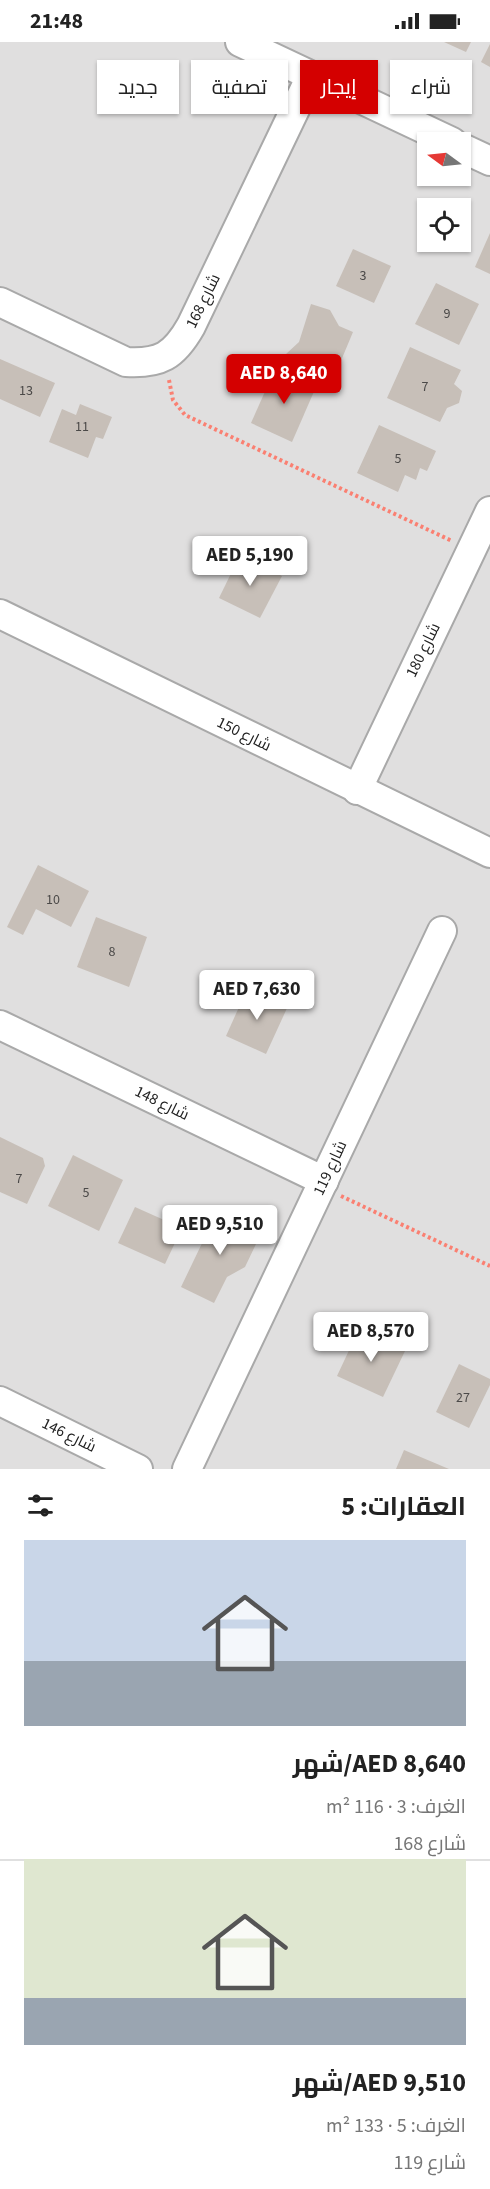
<!DOCTYPE html>
<html lang="ar">
<meta charset="utf-8">
<style>
body{margin:0;font-family:"Source Sans 3",Cairo,sans-serif;background:#f6f6f6;color:#222;direction:rtl;height:100vh;display:flex;flex-direction:column;font-size:22px;white-space:nowrap}
*{box-sizing:border-box;margin:0}
p{font-size:20px;color:#767676}
.icon{flex:none;width:33px;height:33px;fill:none;stroke:currentColor;stroke-width:2;stroke-linecap:round;stroke-linejoin:round}
.map{position:relative;height:1427px;overflow:hidden;direction:ltr}
.details{display:flex;flex-direction:column;background:#fff;flex:1}
.details>*{flex:none}
.banner{position:absolute;left:18px;top:18px;width:454px;height:54px;direction:rtl;display:flex;gap:12px}
.needle{width:39px;rotate:285deg}
.controls{position:absolute;left:417px;top:90px;display:grid;gap:12px}
.controls a{display:grid;place-items:center;width:54px;height:54px;border-radius:0px;background:#fff;box-shadow:0 2px 4px #0004;font-size:30px}
.price{position:absolute;translate:-50% -51px;padding:0 14px;border-radius:6px;background:#fff;color:#222;font-size:20px;line-height:39px;filter:drop-shadow(0 2px 3px #0008)}
.price::after{content:'';position:absolute;left:50%;top:36px;width:18px;height:14px;margin-left:-9px;background:inherit;clip-path:polygon(0 0,100% 0,50% 100%)}
.price.selected{background:#d40000;color:#fff}
ul{padding:0;list-style:none}
li{display:grid;align-content:center;gap:12px;height:318px;padding:0 24px}
li+li{border-top:2px solid #e0e0e0}
li span{display:grid;place-items:center;height:186px;border-radius:0px;color:#555}
li>.icon{margin-inline-start:auto}
span .icon{width:108px;height:108px;fill:#fffc;stroke-width:1}
li b{font-size:26px}
h2{display:flex;justify-content:space-between;align-items:center;height:72px;padding:0 24px;font-size:26px}
.chip{padding:0 21px;border-radius:0px;background:#fff;box-shadow:0 2px 4px #0004;font-size:21px;line-height:54px}
.chip.selected{background:#d40000;color:#fff}
.status{display:flex;justify-content:space-between;align-items:center;height:42px;padding:0 30px;background:#fff;direction:ltr}
.status svg{height:16px;fill:currentColor}
.map>svg:first-child{display:block}
.residential{fill:#e0dfdf;fill-rule:evenodd}
.building{fill:#c7bfb8}
.lines{fill:none;stroke-linecap:round;stroke-linejoin:round}
.minor-casing{stroke:#a9a9a9;stroke-width:32}
.path{stroke:#fa8072;stroke-width:4;stroke-dasharray:3 3;stroke-linecap:butt}
.minor{stroke:#fff;stroke-width:28}
.labels{text-anchor:middle;dominant-baseline:central;stroke-width:5;stroke-linejoin:round;paint-order:stroke}
.number-label{font-size:14px;fill:#4b4948}
.street-label{font-size:16px;fill:#222;stroke:#fff}
</style>
<div class="status"><b>21:48</b><svg viewBox="0 0 49 12"><path d="M0 12V9h3v3zM5 12V6h3v6zM10 12V3h3v9zM15 12V0h3v12zM26 1h20v11H26zM47 4h2v5h-2z"/></svg></div>
<div class="map">
<svg width="490" height="1427" viewBox="0 0 490 1427">
<rect width="100%" height="100%" fill="#f2efe9"/>
<!-- residential -->
<path class="residential" d="M 0,0 L 490,0 L 490,1427 L 0,1427 ZM 428,100 L 460,100 L 460,134 L 428,134 ZM 428,166 L 460,166 L 460,200 L 428,200 Z"/>
<!-- building -->
<g class="building">
<polygon points="444,0 471,0 466,10"/>
<polygon points="490,2 490,25 481,20"/>
<polygon points="490,191 490,232 475,225"/>
<polygon points="353,207 391,224 374,261 336,244"/>
<polygon points="436,241 479,262 459,303 415,282"/>
<polygon points="311,262 330,268 339,284 353,290 335,333 286,312 299,300"/>
<polygon points="410,305 461,328 454,342 462,349 459,361 447,366 440,380 387,356"/>
<polygon points="0,317 55,341 40,375 0,357"/>
<polygon points="275,327 316,345 292,400 251,381"/>
<polygon points="80,362 112,375 103,397 96,395 88,416 49,400 62,367 76,373"/>
<polygon points="379,383 436,409 427,429 420,426 416,438 405,433 398,450 357,431"/>
<polygon points="240,513 282,534 260,576 219,556"/>
<polygon points="38,823 89,849 71,885 36,867 23,893 7,885"/>
<polygon points="96,875 147,895 129,945 77,925"/>
<polygon points="248,945 288,964 266,1012 226,994"/>
<polygon points="0,1095 43,1116 45,1124 27,1162 0,1150"/>
<polygon points="73,1113 123,1138 99,1189 48,1164"/>
<polygon points="135,1165 182,1186 165,1222 118,1201"/>
<polygon points="218,1168 255,1186 256,1202 245,1225 227,1235 214,1261 181,1245"/>
<polygon points="359,1287 405,1309 383,1355 337,1334"/>
<polygon points="459,1322 490,1337 490,1343 469,1386 436,1370"/>
<polygon points="404,1408 449,1427 396,1427"/>
</g>
<g class="lines">
<defs>
<g id="minor">
<polyline points="240,0 452,100"/>
<polyline points="460,105 490,119"/>
<path d="M 0,260 L 126,320 C 160,322 174,314 191,284 L 311,34"/>
<polyline points="0,572 490,811"/>
<polyline points="357,748 490,469"/>
<polyline points="0,983 324,1139"/>
<polyline points="0,1359 138,1427"/>
<polyline points="187,1427 442,889"/>
</g>
</defs>
<!-- minor casing -->
<use href="#minor" class="minor-casing"/>
<!-- path -->
<g class="path">
<polyline points="169,338 173,358 185,373 452,499"/>
<polyline points="341,1154 490,1224"/>
</g>
<!-- minor -->
<use href="#minor" class="minor"/>
</g>
<g class="labels">
<!-- number labels -->
<g class="number-label">
<text x="363" y="234">3</text>
<text x="447" y="272">9</text>
<text x="425" y="345">7</text>
<text x="26" y="349">13</text>
<text x="82" y="385">11</text>
<text x="398" y="417">5</text>
<text x="53" y="858">10</text>
<text x="112" y="910">8</text>
<text x="19" y="1137">7</text>
<text x="86" y="1151">5</text>
<text x="463" y="1356">27</text>
</g>
<!-- street labels -->
<g class="street-label">
<text transform="translate(203 259) rotate(-64)">شارع 168</text>
<text transform="translate(423 608) rotate(-64)">شارع 180</text>
<text transform="translate(244 692) rotate(26)">شارع 150</text>
<text transform="translate(162 1061) rotate(26)">شارع 148</text>
<text transform="translate(330 1126) rotate(-65)">شارع 119</text>
<text transform="translate(69 1393) rotate(26)">شارع 146</text>
</g>
</g>
</svg>
<div class="controls">
<a><svg class="needle" viewBox="-14 -14 28 28"><path d="M0-13l5 13h-10z" fill="#e53935"/><path d="M0 13l5-13h-10z" fill="#767676"/></svg></a>
<a><svg class="icon" aria-label="locate" viewBox="0 0 24 24"><circle cx="12" cy="12" r="6"/><path d="M12 2v4M12 18v4M2 12h4M18 12h4"/></svg></a>
</div>
<b class="price selected" style="left:284px;top:363px">AED 8,640</b>
<b class="price" style="left:250px;top:545px">AED 5,190</b>
<b class="price" style="left:257px;top:979px">AED 7,630</b>
<b class="price" style="left:220px;top:1214px">AED 9,510</b>
<b class="price" style="left:371px;top:1321px">AED 8,570</b>
<div class="banner">
<a class="chip">شراء</a>
<a class="chip selected">إيجار</a>
<a class="chip">تصفية</a>
<a class="chip">جديد</a>
</div>
</div>
<section class="details">
<h2>العقارات: 5<svg class="icon" aria-label="filters" viewBox="0 0 24 24"><path d="M4 7h16M4 17h16"/><circle cx="9" cy="7" r="2"/><circle cx="15" cy="17" r="2"/></svg></h2>
<ul>
<li><span style="background:linear-gradient(#c9d6e8 65%,#9aa5b1 0)"><svg class="icon" aria-label="home" viewBox="0 0 24 24"><path d="M3 11l9-7 9 7M6 9v11h12V9"/></svg></span><div><b>AED 8,640/شهر</b><p>الغرف: 3 · 116 m²</p><p>شارع 168</p></div></li>
<li><span style="background:linear-gradient(#dfe7d0 75%,#9aa5b1 0)"><svg class="icon" aria-label="home" viewBox="0 0 24 24"><path d="M3 11l9-7 9 7M6 9v11h12V9"/></svg></span><div><b>AED 9,510/شهر</b><p>الغرف: 5 · 133 m²</p><p>شارع 119</p></div></li>
</ul>
</section>
